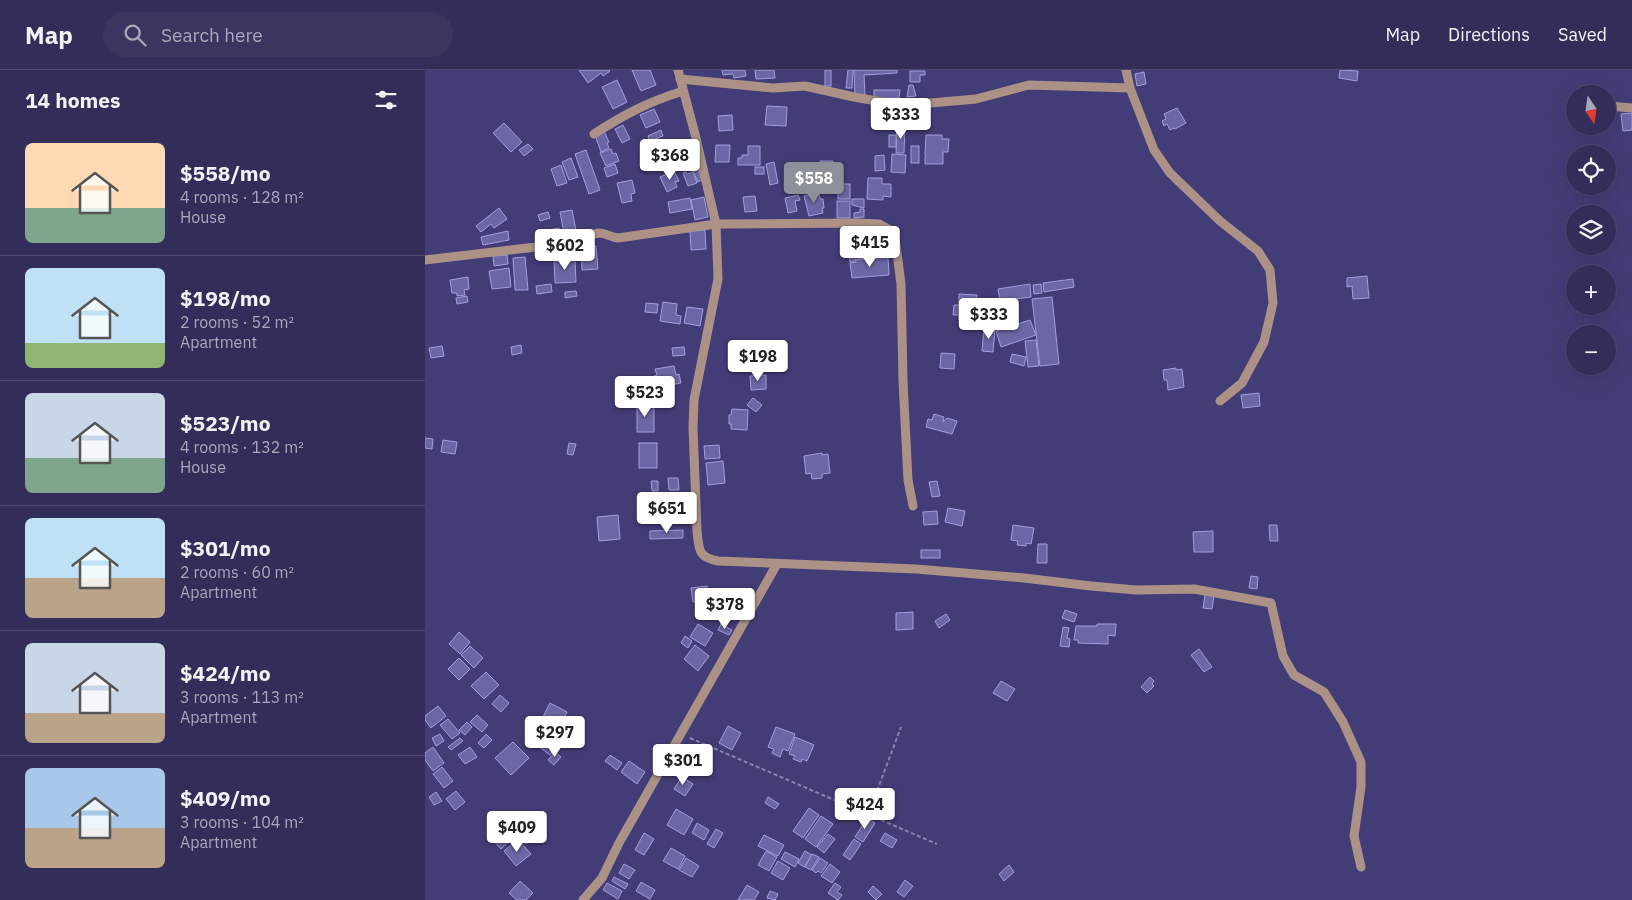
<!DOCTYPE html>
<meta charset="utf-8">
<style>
body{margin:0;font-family:"IBM Plex Sans",sans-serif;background:#3a365f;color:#f1f3f6;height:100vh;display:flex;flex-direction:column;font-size:19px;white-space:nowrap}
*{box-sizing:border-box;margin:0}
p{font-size:16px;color:#a8a8ba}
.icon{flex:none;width:28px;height:28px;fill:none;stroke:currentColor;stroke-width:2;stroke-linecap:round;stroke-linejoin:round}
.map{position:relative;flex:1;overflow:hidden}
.side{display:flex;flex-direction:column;background:#322e59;width:425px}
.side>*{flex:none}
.needle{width:32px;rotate:167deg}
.controls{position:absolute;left:1141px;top:15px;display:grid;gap:10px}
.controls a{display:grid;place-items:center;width:50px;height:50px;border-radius:50%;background:#322e59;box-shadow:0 5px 20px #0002,0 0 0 1px #4d4a6f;font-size:25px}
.price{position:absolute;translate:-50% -42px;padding:0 11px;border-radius:5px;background:#fff;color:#222;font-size:16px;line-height:32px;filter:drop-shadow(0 1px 2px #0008)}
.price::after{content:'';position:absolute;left:50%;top:30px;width:15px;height:11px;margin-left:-8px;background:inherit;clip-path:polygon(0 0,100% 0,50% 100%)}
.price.current{background:#8c9099;color:#fff}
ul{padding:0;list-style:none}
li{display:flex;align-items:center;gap:15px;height:125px;padding:0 25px}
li+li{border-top:1px solid #4d4a6f}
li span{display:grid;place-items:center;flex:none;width:140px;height:100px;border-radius:8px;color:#555}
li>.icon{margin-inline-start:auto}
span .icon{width:60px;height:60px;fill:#fffc;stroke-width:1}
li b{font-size:21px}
h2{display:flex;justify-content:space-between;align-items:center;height:60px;padding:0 25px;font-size:21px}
header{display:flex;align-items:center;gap:30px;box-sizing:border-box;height:70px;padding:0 25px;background:#322e59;border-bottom:1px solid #4d4a6f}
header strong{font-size:24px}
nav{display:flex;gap:28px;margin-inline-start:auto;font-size:18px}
.search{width:350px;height:45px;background:#3a365f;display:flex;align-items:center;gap:12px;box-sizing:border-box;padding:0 18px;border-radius:28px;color:#a8a8ba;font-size:19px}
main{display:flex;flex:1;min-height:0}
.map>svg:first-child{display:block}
.building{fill:#6a67a4;stroke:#a29fe1}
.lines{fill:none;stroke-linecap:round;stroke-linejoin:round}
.path{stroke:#8784b3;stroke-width:2;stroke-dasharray:4 2.5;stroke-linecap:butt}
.minor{stroke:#ac9286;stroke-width:9}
</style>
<header>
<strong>Map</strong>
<div class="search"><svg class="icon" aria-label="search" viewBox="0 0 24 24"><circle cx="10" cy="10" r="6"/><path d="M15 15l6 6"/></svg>Search here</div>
<nav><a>Map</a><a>Directions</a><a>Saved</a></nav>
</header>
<main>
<section class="side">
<h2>14 homes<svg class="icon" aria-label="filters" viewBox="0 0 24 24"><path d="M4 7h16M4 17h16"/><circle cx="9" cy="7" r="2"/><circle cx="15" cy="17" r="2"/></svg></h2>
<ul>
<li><span style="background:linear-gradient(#ffd9b3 65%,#7fa58c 0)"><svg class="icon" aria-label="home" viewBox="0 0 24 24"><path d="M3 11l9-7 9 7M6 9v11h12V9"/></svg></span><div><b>$558/mo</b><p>4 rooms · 128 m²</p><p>House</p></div></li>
<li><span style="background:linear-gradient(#bfe0f5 75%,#8fb573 0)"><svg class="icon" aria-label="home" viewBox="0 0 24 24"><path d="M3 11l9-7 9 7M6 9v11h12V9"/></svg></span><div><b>$198/mo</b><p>2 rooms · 52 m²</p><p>Apartment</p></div></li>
<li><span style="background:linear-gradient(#c9d6e8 65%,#7fa58c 0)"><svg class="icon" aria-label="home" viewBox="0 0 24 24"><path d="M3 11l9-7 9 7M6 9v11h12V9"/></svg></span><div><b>$523/mo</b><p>4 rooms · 132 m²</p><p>House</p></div></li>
<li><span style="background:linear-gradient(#bfe0f5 60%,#b9a48a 0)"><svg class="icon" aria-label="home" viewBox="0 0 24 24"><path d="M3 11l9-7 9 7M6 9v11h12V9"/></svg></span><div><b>$301/mo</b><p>2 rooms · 60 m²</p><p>Apartment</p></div></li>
<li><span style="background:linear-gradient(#c9d6e8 70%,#b9a48a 0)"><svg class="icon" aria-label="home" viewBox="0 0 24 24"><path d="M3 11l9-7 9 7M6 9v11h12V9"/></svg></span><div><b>$424/mo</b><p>3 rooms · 113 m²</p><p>Apartment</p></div></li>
<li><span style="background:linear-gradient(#a9c7e8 60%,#b9a48a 0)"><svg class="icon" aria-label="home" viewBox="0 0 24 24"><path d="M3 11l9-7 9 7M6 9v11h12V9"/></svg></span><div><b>$409/mo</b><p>3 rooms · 104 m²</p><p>Apartment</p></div></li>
</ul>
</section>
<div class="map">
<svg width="1207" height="830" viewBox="0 0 1207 830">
<rect width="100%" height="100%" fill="#433d77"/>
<!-- building -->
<g class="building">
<polygon points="154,0 184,0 185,1 178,6 176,3 163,13"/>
<polygon points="207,0 225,0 231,15 216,21"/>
<polygon points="297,0 320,0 321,6 309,8 308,4 298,5"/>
<polygon points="330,0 349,0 350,8 331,9"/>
<rect x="400" y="0" width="6" height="16"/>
<polygon points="423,0 428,0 427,18 421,18"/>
<polygon points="429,0 472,0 472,3 439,5 440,25 430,26"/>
<polygon points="915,0 933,1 932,11 914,8"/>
<polygon points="485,1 500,1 500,5 495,5 495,12 485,12"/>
<polygon points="719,2 721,14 712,16 710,4"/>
<polygon points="192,10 202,32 188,39 177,17"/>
<polygon points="484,15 488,15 491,26 482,27"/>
<polygon points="449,20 475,20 474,28 449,28"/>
<polygon points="342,36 362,37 361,56 340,55"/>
<rect x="477" y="38" width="7" height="14"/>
<polygon points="752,38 761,53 750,59 749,58 745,60 742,54 739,56 737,51 741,49 739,44"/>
<polygon points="229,39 235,52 221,58 215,45"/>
<polygon points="1207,43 1207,60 1198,61 1196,44"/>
<polygon points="307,45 308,60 294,61 293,46"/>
<polygon points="79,53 97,72 86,82 68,63"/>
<polygon points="198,55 205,69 197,73 190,59"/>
<polygon points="472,56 480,56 479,83 471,83"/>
<polygon points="236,60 238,66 225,71 223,66"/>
<polygon points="179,61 184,72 182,73 184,78 176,82 170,65"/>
<rect x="464" y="65" width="7" height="12"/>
<polygon points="501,65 517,65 517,69 524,69 523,82 518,82 518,94 500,94 500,87 501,87 500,85"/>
<polygon points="247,70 254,90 249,92 242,72"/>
<polygon points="103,74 108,79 99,86 94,80"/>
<polygon points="291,75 305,75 304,92 290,92"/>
<polygon points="323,76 335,76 335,95 313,95 313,88 317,88 317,85 323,85"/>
<rect x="486" y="76" width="8" height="17"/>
<polygon points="186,79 188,84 191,83 194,91 181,96 175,83"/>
<polygon points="161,80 175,120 164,124 150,84"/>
<polygon points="467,84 481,85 480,103 466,102"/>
<polygon points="459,85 460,100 450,101 450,86"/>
<polygon points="246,86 248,94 236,98 234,90"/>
<polygon points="270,87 273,96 261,99 254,93"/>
<polygon points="146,88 153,107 144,110 137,92"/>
<polygon points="395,91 408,91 408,108 396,109"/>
<polygon points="349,92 353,113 345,115 341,94"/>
<polygon points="190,94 193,103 182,107 179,98"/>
<polygon points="136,95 142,113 132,116 126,99"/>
<rect x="330" y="97" width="9" height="7"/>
<polygon points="273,99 277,110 273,112 268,101"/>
<polygon points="249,101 254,111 250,112 252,117 242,122 235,107"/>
<polygon points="261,102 262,104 268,102 272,113 263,116 258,103"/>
<polygon points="443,108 457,108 457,114 466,114 466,127 458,126 458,130 442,129"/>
<polygon points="207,110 210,123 206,124 207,131 197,133 192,113"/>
<rect x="413" y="114" width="12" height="15"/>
<polygon points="394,123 395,129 398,129 399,138 397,138 398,143 384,146 379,126"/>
<polygon points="373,125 375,130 370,131 372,141 363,143 360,128"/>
<polygon points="330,126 332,141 320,142 318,127"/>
<polygon points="279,127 283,147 270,150 266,130"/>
<polygon points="265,128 267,139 245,143 243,132"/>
<polygon points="427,129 439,129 439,138 427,135"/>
<rect x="412" y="131" width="13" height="17"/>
<polygon points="74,138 82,149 69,158 66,154 56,162 51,156"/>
<polygon points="435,139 439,139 439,147 429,148 429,143 435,142"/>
<polygon points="147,140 151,161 139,163 135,142"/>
<polygon points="123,142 125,148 115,151 113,145"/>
<polygon points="134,158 135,165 125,167 123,160"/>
<polygon points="280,160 281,179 266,180 265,161"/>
<polygon points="83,161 84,170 58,175 56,167"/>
<polygon points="445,164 445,174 449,174 450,180 428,181 427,165"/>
<polygon points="171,176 173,199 157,200 156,177"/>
<polygon points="441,182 442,188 429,190 429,192 425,192 424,184"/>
<polygon points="82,185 83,194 69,196 68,186"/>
<polygon points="100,187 103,220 90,220 88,188"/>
<polygon points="463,187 464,205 427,208 425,193 431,192 430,190"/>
<polygon points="150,189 151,212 130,213 129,190"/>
<polygon points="84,198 86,217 67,219 64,201"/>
<polygon points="942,206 944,228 928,229 927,216 922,217 922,208"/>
<polygon points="43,207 44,219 39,220 40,225 32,226 32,223 27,223 25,210"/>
<polygon points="648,209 649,217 619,222 618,213"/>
<polygon points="126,214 127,222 112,224 111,216"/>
<polygon points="605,214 606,227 575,231 573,219"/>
<polygon points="616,214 617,223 609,224 608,215"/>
<polygon points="151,221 152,226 140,228 140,222"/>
<polygon points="534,224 552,225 551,235 554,235 554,251 534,250 534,245 528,245 529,235 534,235"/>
<polygon points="42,226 43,232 32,234 31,228"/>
<polygon points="627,227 634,294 615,296 607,229"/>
<polygon points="238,232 252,234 251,245 256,246 255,254 235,251"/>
<polygon points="221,233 233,234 232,243 220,242"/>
<polygon points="262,237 278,239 275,256 259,253"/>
<polygon points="565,239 574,240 572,252 564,252"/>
<polygon points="605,250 611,265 576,277 571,261"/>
<polygon points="559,258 570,259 568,282 557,281"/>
<polygon points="611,270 614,296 603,297 600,271"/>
<polygon points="96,275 97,283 87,285 86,277"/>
<polygon points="17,276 19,286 6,288 4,278"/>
<polygon points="259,277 260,285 248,286 247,278"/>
<polygon points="516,283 530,284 529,299 515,298"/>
<polygon points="587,284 601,287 599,296 585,292"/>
<polygon points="249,296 251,305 254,304 256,313 246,315 247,317 239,319 239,316 229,318 227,311 230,310 229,306 232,305 230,299"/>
<polygon points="751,298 751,300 757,299 759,317 743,320 742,310 739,310 738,300"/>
<polygon points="341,305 341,319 326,320 325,306"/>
<polygon points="834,323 835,336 818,338 816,325"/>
<polygon points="328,328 337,335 331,342 322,335"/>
<rect x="212" y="335" width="17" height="27"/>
<polygon points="307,339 323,340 322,360 306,359 306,354 304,354 304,345 306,345"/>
<polygon points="509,344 519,347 518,352 522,348 532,351 527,364 501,357 503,349 507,350"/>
<polygon points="0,368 8,369 7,379 0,378"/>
<polygon points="18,370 32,372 30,384 16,382"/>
<polygon points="144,373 151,374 148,385 142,384"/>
<rect x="214" y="373" width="18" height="25"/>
<polygon points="294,375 295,388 280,389 279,376"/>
<polygon points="397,383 397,385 403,384 405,403 397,404 397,408 387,409 386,403 381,404 379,386"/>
<polygon points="298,391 300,413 283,415 281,393"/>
<polygon points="243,408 253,408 254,420 244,420"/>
<polygon points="226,411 233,411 233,421 227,421"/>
<polygon points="512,411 515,426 507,427 504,412"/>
<polygon points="523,438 540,441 537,456 520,452"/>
<polygon points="512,441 513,454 499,455 498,442"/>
<polygon points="193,445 195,469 174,471 172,447"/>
<polygon points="588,455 609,458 606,474 601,473 601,476 592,475 593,471 586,470"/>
<polygon points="844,455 852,455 853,471 845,471"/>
<polygon points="258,460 258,468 225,469 225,461"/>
<polygon points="788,461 788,482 769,482 768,462"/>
<polygon points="613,474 622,474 622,493 612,493"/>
<rect x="496" y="480" width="19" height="8"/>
<polygon points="826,506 833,507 832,519 824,518"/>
<polygon points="282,516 284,530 268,532 266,518"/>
<polygon points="780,525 789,526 787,539 778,538"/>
<polygon points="640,540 652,544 649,552 637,548"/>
<polygon points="488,542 488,559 471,560 471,543"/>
<polygon points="521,544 525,550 514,558 510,551"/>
<polygon points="273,554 288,563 280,576 265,567"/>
<polygon points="296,554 307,560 304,565 293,560"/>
<polygon points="672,554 691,554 690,566 683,565 683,574 653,573 653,570 649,570 651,556 672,556"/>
<polygon points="638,557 644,558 642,568 645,569 644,577 635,576"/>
<polygon points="34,562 45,572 35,584 24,574"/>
<polygon points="260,566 267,571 263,578 256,573"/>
<polygon points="270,575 284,586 273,601 259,589"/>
<polygon points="45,576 58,588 49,598 36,585"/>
<polygon points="774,579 787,597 779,602 766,585"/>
<polygon points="34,588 45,599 34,610 23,599"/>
<polygon points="61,602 74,615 59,629 46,616"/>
<polygon points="725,607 729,611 727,614 729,616 722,623 716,617"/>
<polygon points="576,611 590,619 582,631 568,623"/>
<polygon points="75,625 84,633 76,642 67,634"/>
<polygon points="125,633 142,642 134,658 117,649"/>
<polygon points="13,636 21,646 6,658 0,650 0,646"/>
<polygon points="52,645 63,655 57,662 45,652"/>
<polygon points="23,649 35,663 27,669 15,655"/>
<polygon points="42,652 47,657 40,665 34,660"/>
<polygon points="303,656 316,663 307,680 294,673"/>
<polygon points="351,657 370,664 363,681 358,679 355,687 347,683 349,679 343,677"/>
<polygon points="121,658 137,670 125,685 109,673"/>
<polygon points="15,664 19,671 11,676 7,668"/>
<polygon points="61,664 67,670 59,678 53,673"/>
<polygon points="370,667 389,675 382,691 377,689 376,692 368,689 370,686 364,684"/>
<polygon points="35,668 38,671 26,680 23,677"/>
<polygon points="88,672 104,688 86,705 70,688"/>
<polygon points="8,677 19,693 8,701 0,690 0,683"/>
<polygon points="45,677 52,687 40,694 33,685"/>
<polygon points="130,682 136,687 129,695 123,690"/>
<polygon points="185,685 197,693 192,700 180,691"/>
<polygon points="204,691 220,702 212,714 196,702"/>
<polygon points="17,697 28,711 19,718 8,704"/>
<polygon points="257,707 268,714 260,726 249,719"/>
<polygon points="31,721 40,732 30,740 21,729"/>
<polygon points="11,722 17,731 9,735 4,727"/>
<polygon points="343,727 354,734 350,739 340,733"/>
<polygon points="384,738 394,745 378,768 368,761"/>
<polygon points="251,739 268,749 259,765 242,755"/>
<polygon points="396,746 408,754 391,777 380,769"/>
<polygon points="442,748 450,753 438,772 430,767"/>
<polygon points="272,753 284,760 279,770 267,763"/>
<polygon points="81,756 90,766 76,779 66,768"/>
<polygon points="291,759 298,763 289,778 282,774"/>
<polygon points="100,760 107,770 101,774 94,765"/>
<polygon points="219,763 229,769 219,785 210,780"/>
<polygon points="460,763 472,770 467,778 455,771"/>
<polygon points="403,764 410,769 399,783 392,777"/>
<polygon points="339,765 359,775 353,786 333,776"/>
<polygon points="93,769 106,784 91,796 79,781"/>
<polygon points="429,769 436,774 425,790 418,785"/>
<polygon points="246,778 260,786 253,799 238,791"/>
<polygon points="341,781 352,787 344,801 333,795"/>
<polygon points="380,781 387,785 379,797 373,793"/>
<polygon points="360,782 374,789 370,797 356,789"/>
<polygon points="387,784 394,787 386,800 380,797"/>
<polygon points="261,788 274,796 267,807 254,800"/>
<polygon points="395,788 403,793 396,803 393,801 391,803 387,800"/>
<polygon points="353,791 365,798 358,810 346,803"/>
<polygon points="199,794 210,800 204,809 194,803"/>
<polygon points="405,794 415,802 407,813 396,806"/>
<polygon points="584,795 589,802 579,811 574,804"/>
<polygon points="189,807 203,814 200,819 187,811"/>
<polygon points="480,810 488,816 479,827 472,822"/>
<polygon points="95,811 108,823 101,830 92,830 84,823"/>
<polygon points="216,812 230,820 225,829 211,821"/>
<polygon points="182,813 197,821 193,829 178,820"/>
<polygon points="410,813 416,817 412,822 417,825 413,830 403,823"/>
<polygon points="322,815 334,822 329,830 313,830"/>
<polygon points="448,816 457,824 451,830 443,822"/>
<polygon points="345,821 353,824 350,830 342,828"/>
</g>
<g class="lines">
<!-- path -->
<g class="path">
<polyline points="265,668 512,774"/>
<polyline points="443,745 476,657"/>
</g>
<!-- minor -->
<g class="minor">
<path d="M 253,0 L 270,64 L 291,154 L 293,209 L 269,330 L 268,358 L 272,461 C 274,480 273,487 293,491 L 491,499 L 599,508 L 666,516 L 711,520 L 769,519 L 846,533 L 858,586 L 869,605 L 899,622 L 918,652 L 936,692 L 936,717 L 929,766 L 936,797"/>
<polyline points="701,0 705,18 729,80 745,103 795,151 833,181 845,200 848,233 839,272 817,313 795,331"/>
<polyline points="255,9 348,18 380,16 429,27 463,33 494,34 551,29 604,15 705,18"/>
<polyline points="1183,36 1207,38"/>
<path d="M 169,64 C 200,44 223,32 258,21"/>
<path d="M 0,190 L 111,177 L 174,163 C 181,163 185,167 193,168 L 291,154 L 433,153 L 454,154 L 465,160 L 470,167 L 476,214 L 478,311 L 483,410 L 488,436"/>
<polyline points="158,830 177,808 194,773 352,494"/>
</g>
</g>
</svg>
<div class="controls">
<a><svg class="needle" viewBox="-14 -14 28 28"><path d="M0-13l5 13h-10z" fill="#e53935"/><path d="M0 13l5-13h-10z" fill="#a8a8ba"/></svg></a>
<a><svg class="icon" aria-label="locate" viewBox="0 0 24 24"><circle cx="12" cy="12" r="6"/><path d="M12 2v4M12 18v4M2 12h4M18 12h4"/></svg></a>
<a><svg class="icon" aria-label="layers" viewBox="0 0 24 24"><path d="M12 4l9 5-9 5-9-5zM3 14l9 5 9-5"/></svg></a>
<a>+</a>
<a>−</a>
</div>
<b class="price" style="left:476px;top:70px">$333</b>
<b class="price" style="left:245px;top:111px">$368</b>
<b class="price current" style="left:389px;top:134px">$558</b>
<b class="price" style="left:445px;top:198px">$415</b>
<b class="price" style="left:140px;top:201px">$602</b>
<b class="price" style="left:564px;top:270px">$333</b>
<b class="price" style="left:333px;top:312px">$198</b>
<b class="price" style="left:220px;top:348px">$523</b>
<b class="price" style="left:242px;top:464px">$651</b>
<b class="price" style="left:300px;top:560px">$378</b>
<b class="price" style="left:130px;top:688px">$297</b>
<b class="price" style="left:258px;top:716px">$301</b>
<b class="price" style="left:440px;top:760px">$424</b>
<b class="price" style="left:92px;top:783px">$409</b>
</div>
</main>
